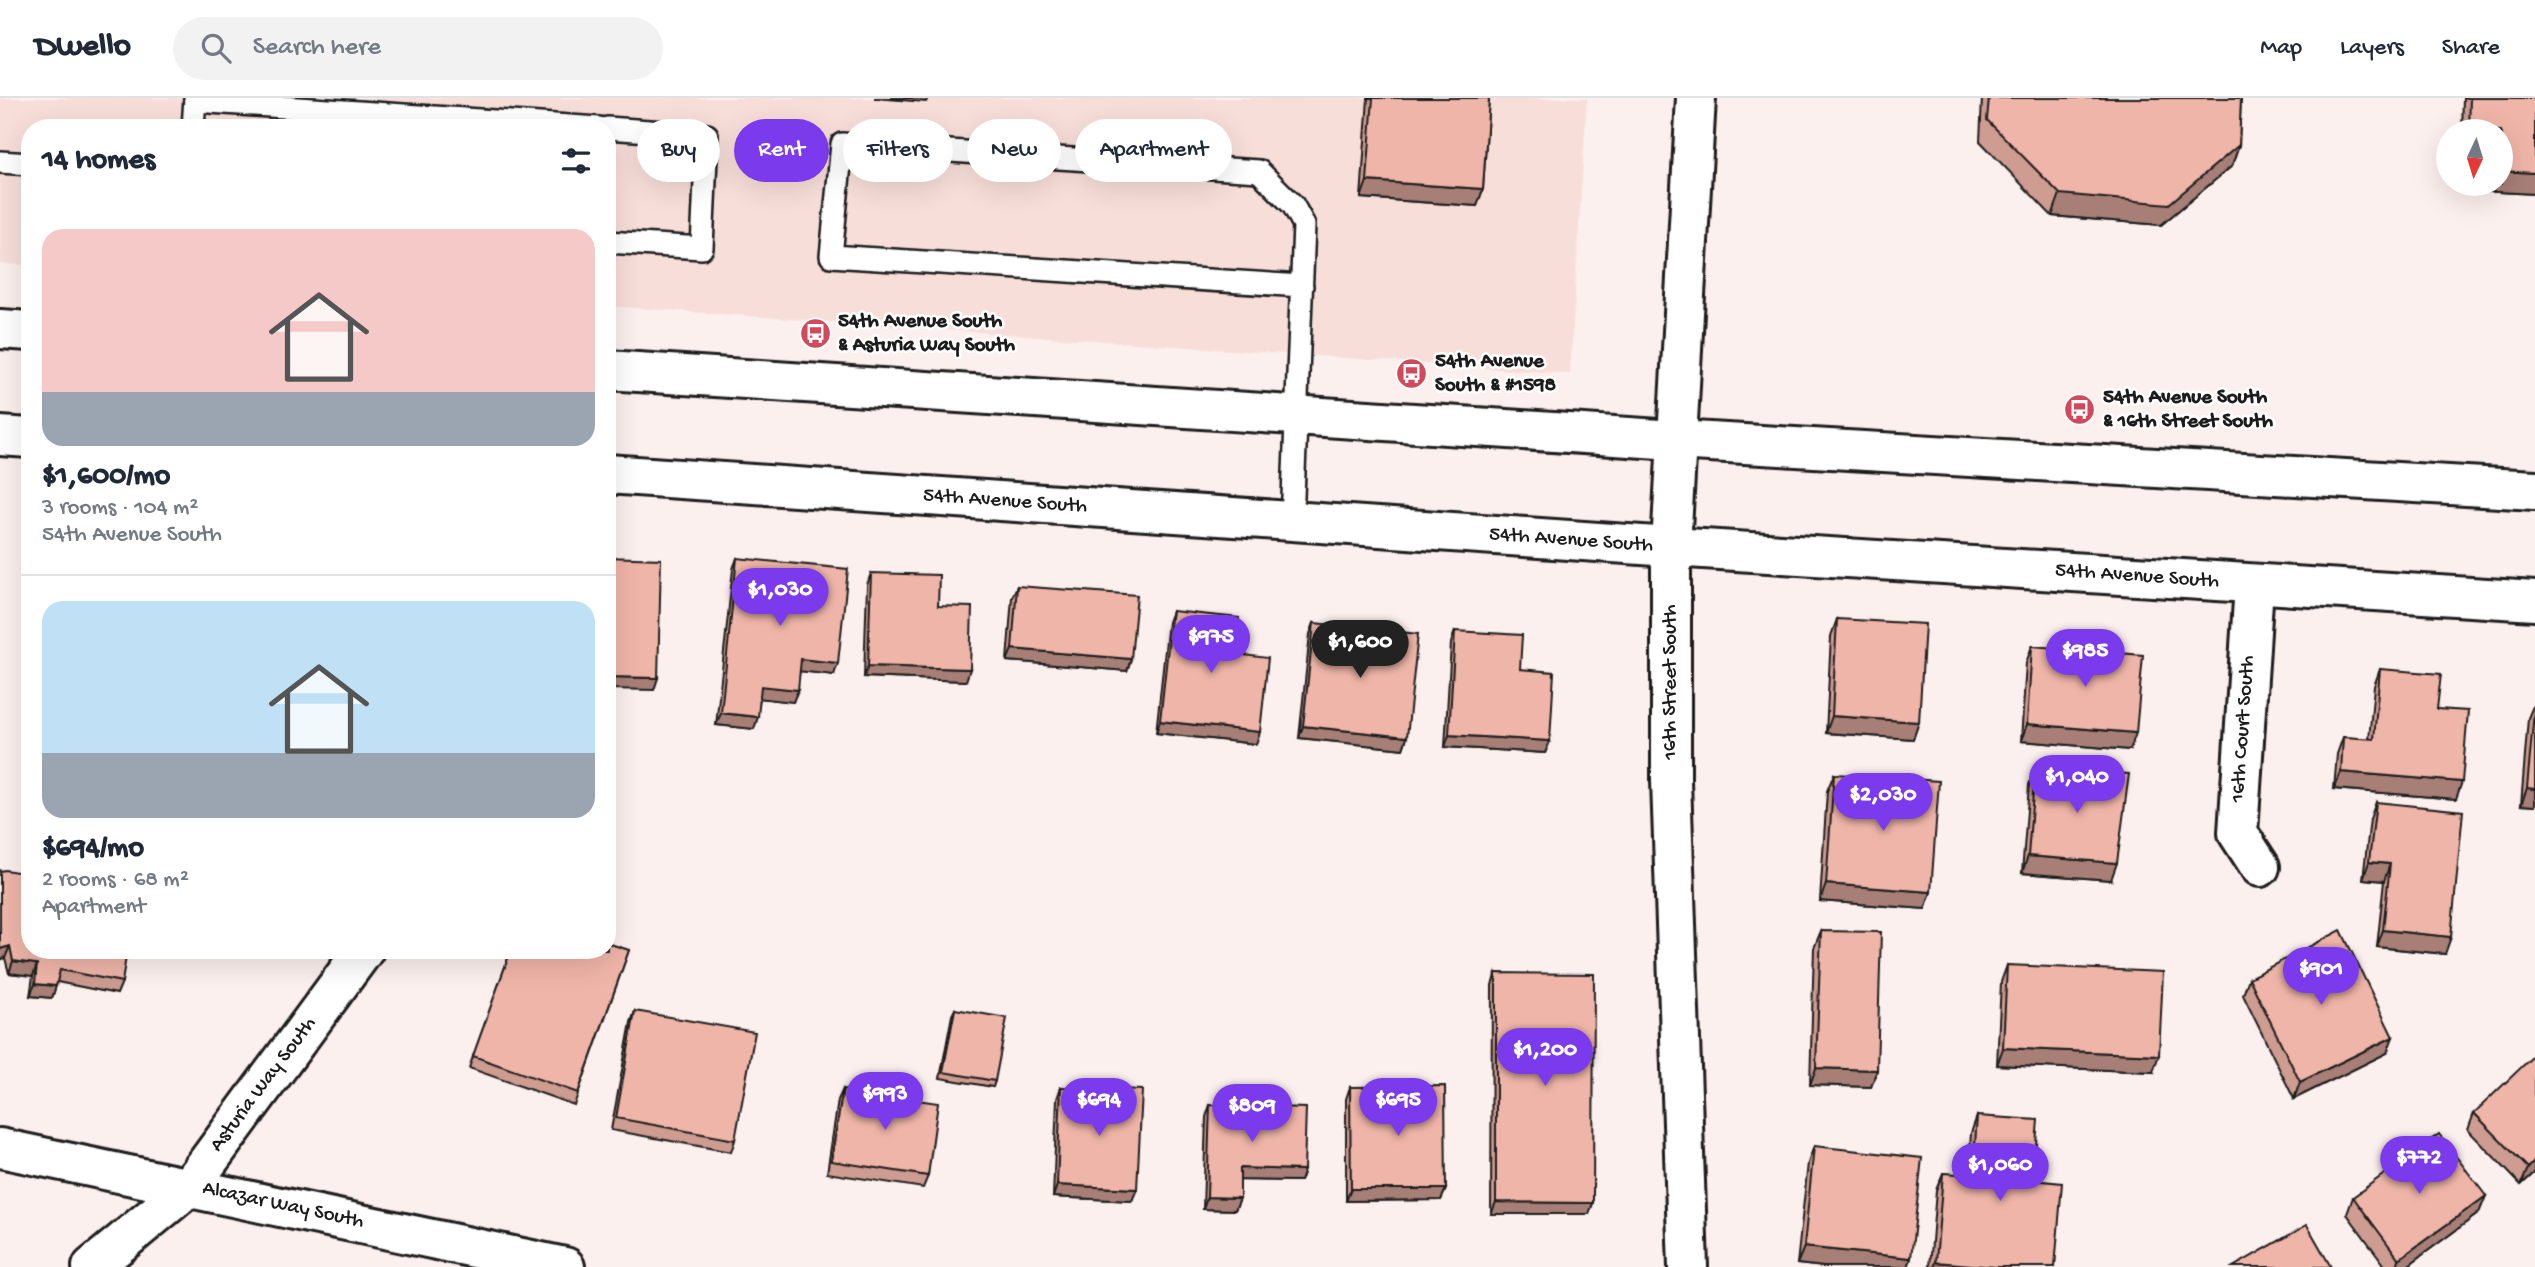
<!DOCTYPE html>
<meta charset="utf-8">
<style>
body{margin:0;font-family:"Gochi Hand",sans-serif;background:#f2f2f3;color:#1f2937;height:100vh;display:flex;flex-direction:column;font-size:26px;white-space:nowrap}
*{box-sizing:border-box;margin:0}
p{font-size:23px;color:#747a83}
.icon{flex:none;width:38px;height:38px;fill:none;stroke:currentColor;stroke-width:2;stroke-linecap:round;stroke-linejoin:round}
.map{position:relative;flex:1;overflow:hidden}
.panel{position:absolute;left:21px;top:21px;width:595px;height:840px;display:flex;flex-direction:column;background:#fff;border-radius:28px;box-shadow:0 7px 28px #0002}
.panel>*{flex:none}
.top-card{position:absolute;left:637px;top:21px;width:665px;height:63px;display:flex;gap:14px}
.needle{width:46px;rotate:184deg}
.controls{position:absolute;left:2436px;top:21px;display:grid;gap:14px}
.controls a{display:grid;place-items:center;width:77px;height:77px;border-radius:50%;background:#fff;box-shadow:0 7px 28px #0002;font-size:35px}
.price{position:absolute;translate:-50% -60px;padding:0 16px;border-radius:24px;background:#7c3aed;color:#fff;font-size:23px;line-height:46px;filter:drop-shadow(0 2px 4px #0008)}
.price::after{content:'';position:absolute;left:50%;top:42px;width:21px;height:16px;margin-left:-10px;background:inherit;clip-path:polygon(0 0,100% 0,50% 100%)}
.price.current{background:#222;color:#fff}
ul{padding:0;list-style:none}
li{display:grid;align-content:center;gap:14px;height:371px;padding:0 21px}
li+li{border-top:2px solid #e0e1e3}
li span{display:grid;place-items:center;height:217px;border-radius:21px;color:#555}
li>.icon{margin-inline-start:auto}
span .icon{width:126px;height:126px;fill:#fffc;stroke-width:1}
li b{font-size:30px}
h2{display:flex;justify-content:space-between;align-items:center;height:84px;padding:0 21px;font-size:30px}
.chip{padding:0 24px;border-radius:32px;background:#fff;box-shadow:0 7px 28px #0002;font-size:24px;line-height:63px}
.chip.current{background:#7c3aed;color:#fff}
header{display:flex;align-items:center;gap:42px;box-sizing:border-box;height:98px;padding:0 35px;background:#fff;border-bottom:2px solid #e0e1e3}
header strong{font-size:33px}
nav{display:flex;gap:38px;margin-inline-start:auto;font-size:24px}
.search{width:490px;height:63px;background:#f2f2f3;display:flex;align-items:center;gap:18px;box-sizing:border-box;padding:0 24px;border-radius:38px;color:#747a83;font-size:26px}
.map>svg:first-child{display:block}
.built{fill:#f8ded9}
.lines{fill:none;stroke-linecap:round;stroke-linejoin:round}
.service-casing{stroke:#1c1c1c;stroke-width:26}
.minor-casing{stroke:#1c1c1c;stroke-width:44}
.tertiary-casing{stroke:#1c1c1c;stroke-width:44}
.secondary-casing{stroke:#1c1c1c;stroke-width:44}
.service{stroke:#fff;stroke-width:21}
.minor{stroke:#fff;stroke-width:38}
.tertiary{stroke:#fff;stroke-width:38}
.secondary{stroke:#fff;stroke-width:38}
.wall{fill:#ce9c90;stroke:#1c1c1c;stroke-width:2}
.shaded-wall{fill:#a77f76;stroke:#1c1c1c;stroke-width:2}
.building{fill:#efb5a8;stroke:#1c1c1c;stroke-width:2}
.labels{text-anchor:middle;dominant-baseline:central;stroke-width:5;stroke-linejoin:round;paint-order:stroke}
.poi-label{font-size:21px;font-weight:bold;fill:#1c1c1c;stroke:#fff;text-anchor:start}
.street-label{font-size:21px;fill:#1c1c1c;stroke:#fff}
</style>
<header>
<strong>Dwello</strong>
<div class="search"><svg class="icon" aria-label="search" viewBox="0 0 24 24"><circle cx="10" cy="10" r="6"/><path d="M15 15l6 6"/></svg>Search here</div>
<nav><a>Map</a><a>Layers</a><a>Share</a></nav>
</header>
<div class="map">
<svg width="2535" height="1169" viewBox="0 0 2535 1169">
<rect width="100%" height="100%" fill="#fcf0ee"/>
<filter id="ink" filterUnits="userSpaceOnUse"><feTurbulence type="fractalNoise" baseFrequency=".0143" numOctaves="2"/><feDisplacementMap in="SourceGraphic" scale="14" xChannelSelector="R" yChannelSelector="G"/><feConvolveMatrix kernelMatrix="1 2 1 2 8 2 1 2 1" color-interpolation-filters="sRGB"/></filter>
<g filter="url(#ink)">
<!-- built -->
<polygon class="built" points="0,0 1587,0 1570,276 607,208 607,30 30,30 30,167 0,166"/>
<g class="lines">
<defs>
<g id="service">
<polyline points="195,3 599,30"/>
<polyline points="193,30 195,0"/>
<polyline points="607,30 707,37 702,150 607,144"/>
<polyline points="0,64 30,66"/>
<polyline points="1292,424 1304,127 1293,107 1259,73 842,46 831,158 1302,188"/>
</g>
<g id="minor">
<polyline points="1671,449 1671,683 1688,1169"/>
<polyline points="2254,487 2238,735 2260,769"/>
<polyline points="0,1050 565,1169"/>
<polyline points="92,1169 190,1088 364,852"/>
</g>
<polyline id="tertiary" points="1671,449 1696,0"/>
<g id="secondary">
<polyline points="0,231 30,233"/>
<polyline points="607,272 1675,342 2535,392"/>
<polyline points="0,338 30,340"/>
<polyline points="607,376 1671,449 2535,503"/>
</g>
</defs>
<!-- service casing -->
<use href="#service" class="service-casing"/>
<!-- minor casing -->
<use href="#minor" class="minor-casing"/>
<!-- tertiary casing -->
<use href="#tertiary" class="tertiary-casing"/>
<!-- secondary casing -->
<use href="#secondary" class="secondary-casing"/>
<!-- service -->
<use href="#service" class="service"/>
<!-- minor -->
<use href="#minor" class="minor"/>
<!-- tertiary -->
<use href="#tertiary" class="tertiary"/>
<!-- secondary -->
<use href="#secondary" class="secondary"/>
</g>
<!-- wall -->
<g class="wall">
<polygon points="1368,0 1489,0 1483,91 1477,108 1361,100"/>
<polygon points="1982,0 2241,0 2239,47 2232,68 2161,127 2052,118 1980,43"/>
<polygon points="2463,0 2535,0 2535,96 2459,92 2459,86 2501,86 2501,33 2462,33"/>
<polygon points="737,460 834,577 800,573 793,604 760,600 754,631 716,627 733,471"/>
<polygon points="871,475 938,508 966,583 864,579 867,487"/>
<polygon points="1017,488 1131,561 1127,573 1007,563 1012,499"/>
<polygon points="1172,513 1235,556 1256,646 1156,635 1168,524"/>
<polygon points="1837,521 1919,624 1913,641 1826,635 1831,538"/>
<polygon points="1314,525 1407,639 1403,651 1299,640 1310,536"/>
<polygon points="1455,533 1520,571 1550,643 1545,655 1445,649 1451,545"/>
<polygon points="2032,548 2130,652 2021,643 2026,565"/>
<polygon points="2380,571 2437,611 2456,701 2334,691 2337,656 2343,639 2369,641 2374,588"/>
<polygon points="2535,603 2535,708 2521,707 2528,620"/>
<polygon points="2035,670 2111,782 2022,775 2029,687"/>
<polygon points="1834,676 1931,794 1925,811 1820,803 1827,693"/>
<polygon points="2376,704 2445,856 2377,849 2384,783 2363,781 2370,721"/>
<polygon points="0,773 122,884 117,896 57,884 52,900 30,898 33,878 9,875 5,860"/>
<polygon points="1821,833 1877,972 1871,989 1810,987 1814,850"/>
<polygon points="511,852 629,852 574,1007 469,970"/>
<polygon points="2007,867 2153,974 1997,967 2001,884"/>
<polygon points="1496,875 1593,1105 1589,1116 1491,1116 1492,887"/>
<polygon points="2249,880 2387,955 2294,1001 2243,897"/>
<polygon points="955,911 995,983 993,989 940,980 952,917"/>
<polygon points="635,913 735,1042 731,1054 611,1032 631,924"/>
<polygon points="1061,989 1132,1103 1053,1099 1057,1001"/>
<polygon points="1350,989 1446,1091 1441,1102 1346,1103 1346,1001"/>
<polygon points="843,991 928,1078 923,1090 827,1075 838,1002"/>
<polygon points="1210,1007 1304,1072 1300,1083 1240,1082 1240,1100 1235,1112 1203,1111 1206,1019"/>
<polygon points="2474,1015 2535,1074 2521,1087 2468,1032"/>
<polygon points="1977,1018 2033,1082 2055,1169 1930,1169 1936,1092 1943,1075 1968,1077 1971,1035"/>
<polygon points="1814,1048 1911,1160 1908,1169 1824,1169 1797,1166 1808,1065"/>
<polygon points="2353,1099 2479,1115 2406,1169 2386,1169 2347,1116"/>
</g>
<!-- shaded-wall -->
<g class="shaded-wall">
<polygon points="874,0 928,0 926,4"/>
<polygon points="2239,47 2232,68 2161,127 2052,118 2060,96"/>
<polygon points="2501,73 2535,75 2535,96 2459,92 2462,86 2501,86"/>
<polygon points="1367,83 1483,91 1477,108 1361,100"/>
<polygon points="1012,551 1131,561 1127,573 1007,563"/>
<polygon points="801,561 838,565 834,577 797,573"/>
<polygon points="868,568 970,571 966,583 864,579"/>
<polygon points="607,579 658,580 654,592 607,591"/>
<polygon points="761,588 798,592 793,604 757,600"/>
<polygon points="721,615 758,619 754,631 716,627"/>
<polygon points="1832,618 1919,624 1913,641 1826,635"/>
<polygon points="1160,623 1260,634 1256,646 1156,635"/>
<polygon points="2027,626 2136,635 2130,652 2021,643"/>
<polygon points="1303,628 1407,639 1403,651 1299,640"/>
<polygon points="1449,637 1550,643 1545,655 1445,649"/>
<polygon points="2341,674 2462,684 2456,701 2334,691"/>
<polygon points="2527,690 2535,691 2535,708 2521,707"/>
<polygon points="2028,758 2117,765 2111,782 2022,775"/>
<polygon points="2369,764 2390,766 2384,783 2363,781"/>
<polygon points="1826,786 1931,794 1925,811 1820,803"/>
<polygon points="2383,832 2451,839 2445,856 2377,849"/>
<polygon points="10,848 5,860 0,862 0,851"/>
<polygon points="13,863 37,866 33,878 9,875"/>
<polygon points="35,886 56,888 52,900 30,898"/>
<polygon points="2393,939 2387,955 2294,1001 2300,984"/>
<polygon points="2003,950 2159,957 2153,974 1997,967"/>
<polygon points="1816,970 1877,972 1871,989 1810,987"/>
<polygon points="2535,1063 2535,1074 2521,1087 2528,1070"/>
<polygon points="1240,1070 1304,1072 1300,1083 1236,1082"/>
<polygon points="1057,1087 1137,1091 1132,1103 1053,1099"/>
<polygon points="1351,1091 1446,1091 1441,1102 1346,1103"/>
<polygon points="2486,1098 2479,1115 2406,1169 2397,1169 2399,1161"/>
<polygon points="1207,1099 1240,1100 1235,1112 1203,1111"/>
<polygon points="1496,1104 1593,1105 1589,1116 1491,1116"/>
<polygon points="1804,1149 1911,1160 1908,1169 1824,1169 1797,1166"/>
<polygon points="1936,1164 1995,1169 1934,1169"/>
</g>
<!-- building -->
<g class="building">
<polygon points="1373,0 1489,0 1483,91 1367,83"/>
<polygon points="1989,0 2241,0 2239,47 2169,106 2060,96 1987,22"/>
<polygon points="2470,0 2535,0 2535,75 2501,73 2501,33 2469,33"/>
<polygon points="607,459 661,461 658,580 607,579"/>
<polygon points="737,460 848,471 838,565 801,561 798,592 761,588 758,619 721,615"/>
<polygon points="871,475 939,477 938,508 972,509 970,571 868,568"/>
<polygon points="1017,488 1137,497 1131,561 1012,551"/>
<polygon points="1172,513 1239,520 1235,556 1268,560 1260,634 1160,623"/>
<polygon points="1837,521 1925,526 1919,624 1832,618"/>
<polygon points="1314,525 1418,536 1407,639 1303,628"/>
<polygon points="1455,533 1522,537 1520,571 1554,574 1550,643 1449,637"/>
<polygon points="2032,548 2143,557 2136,635 2027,626"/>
<polygon points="2380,571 2441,576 2437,611 2468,613 2462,684 2341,674 2343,639 2374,641"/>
<polygon points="2535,603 2535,691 2527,690"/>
<polygon points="2035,670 2129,676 2117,765 2028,758"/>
<polygon points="1834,676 1939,683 1931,794 1826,786"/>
<polygon points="2376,704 2463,713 2451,839 2383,832 2390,766 2369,764"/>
<polygon points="5,772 30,776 30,852 127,852 122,884 60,872 56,888 35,886 37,866 13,863 10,848 0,851 0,773"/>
<polygon points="2341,832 2393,939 2300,984 2249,880"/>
<polygon points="1821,833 1881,834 1877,972 1816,970"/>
<polygon points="607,845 629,852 578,995 473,958 511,852 607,852"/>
<polygon points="2007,867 2163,874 2159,957 2003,950"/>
<polygon points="1496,875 1594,876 1593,1105 1496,1104"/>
<polygon points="955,911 1007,920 995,983 943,974"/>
<polygon points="635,913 755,934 735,1042 616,1020"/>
<polygon points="2535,956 2535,1063 2528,1070 2474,1015"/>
<polygon points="1445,988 1446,1091 1351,1091 1350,989"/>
<polygon points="1061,989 1142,992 1137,1091 1057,1087"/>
<polygon points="843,991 938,1005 928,1078 831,1063"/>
<polygon points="1210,1007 1306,1010 1304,1072 1240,1070 1240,1100 1207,1099"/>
<polygon points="1977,1018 2038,1022 2033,1082 2062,1085 2055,1169 1995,1169 1936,1164 1943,1075 1973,1077"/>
<polygon points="2439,1036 2486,1098 2399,1161 2353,1099"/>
<polygon points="1814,1048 1922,1060 1911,1160 1804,1149"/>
<polygon points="2307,1127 2331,1169 2233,1169"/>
</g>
</g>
<!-- icons -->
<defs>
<symbol id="bus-disc" viewBox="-11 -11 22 22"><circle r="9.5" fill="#d1495b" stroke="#fff"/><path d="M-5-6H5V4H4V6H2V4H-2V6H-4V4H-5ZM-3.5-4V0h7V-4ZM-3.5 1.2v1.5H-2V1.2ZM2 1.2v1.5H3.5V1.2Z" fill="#fff"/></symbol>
</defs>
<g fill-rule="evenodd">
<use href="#bus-disc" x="798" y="218" width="35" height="35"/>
<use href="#bus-disc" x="1394" y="258" width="35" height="35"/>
<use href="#bus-disc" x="2062" y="294" width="35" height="35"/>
</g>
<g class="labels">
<!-- poi labels -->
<g class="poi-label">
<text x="838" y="224">54th Avenue South<tspan x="838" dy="24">&amp; Asturia Way South</tspan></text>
<text x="1435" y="264">54th Avenue<tspan x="1435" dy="24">South &amp; #1598</tspan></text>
<text x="2103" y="300">54th Avenue South<tspan x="2103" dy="24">&amp; 16th Street South</tspan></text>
</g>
<!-- street labels -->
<g class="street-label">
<text transform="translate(1005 404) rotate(4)">54th Avenue South</text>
<text transform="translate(1571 443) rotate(4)">54th Avenue South</text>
<text transform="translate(2137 479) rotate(4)">54th Avenue South</text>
<text transform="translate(1671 584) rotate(-90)">16th Street South</text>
<text transform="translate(2244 631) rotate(-86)">16th Court South</text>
<text transform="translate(264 987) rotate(-53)">Asturia Way South</text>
<text transform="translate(283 1108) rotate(12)">Alcazar Way South</text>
</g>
</g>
</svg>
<div class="controls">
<a><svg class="needle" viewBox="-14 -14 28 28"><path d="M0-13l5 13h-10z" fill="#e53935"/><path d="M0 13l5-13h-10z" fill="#747a83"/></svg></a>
</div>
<b class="price" style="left:780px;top:530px">$1,030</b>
<b class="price" style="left:1211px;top:577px">$975</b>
<b class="price current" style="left:1360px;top:582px">$1,600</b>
<b class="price" style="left:2085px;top:591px">$985</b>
<b class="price" style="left:2077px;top:717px">$1,040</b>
<b class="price" style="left:1883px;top:735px">$2,030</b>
<b class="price" style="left:2321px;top:909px">$901</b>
<b class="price" style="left:1545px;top:990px">$1,200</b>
<b class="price" style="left:885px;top:1034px">$993</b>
<b class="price" style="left:1099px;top:1040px">$694</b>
<b class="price" style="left:1398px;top:1040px">$695</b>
<b class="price" style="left:1252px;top:1046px">$809</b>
<b class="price" style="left:2419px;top:1098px">$772</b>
<b class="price" style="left:2000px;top:1105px">$1,060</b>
<div class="top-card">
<a class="chip">Buy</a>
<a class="chip current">Rent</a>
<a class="chip">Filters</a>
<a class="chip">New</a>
<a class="chip">Apartment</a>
</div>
<section class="panel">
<h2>14 homes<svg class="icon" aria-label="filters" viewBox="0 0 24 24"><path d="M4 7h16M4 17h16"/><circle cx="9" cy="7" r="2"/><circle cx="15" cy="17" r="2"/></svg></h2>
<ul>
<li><span style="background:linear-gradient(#f6c9c9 75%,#9aa5b1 0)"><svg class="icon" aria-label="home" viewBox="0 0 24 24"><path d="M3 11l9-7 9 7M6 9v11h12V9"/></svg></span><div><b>$1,600/mo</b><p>3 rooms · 104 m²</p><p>54th Avenue South</p></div></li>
<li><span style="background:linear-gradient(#bfe0f5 70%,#9aa5b1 0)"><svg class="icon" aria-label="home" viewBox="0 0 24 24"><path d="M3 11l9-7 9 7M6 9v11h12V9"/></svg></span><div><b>$694/mo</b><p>2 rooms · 68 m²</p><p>Apartment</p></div></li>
</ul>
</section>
</div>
